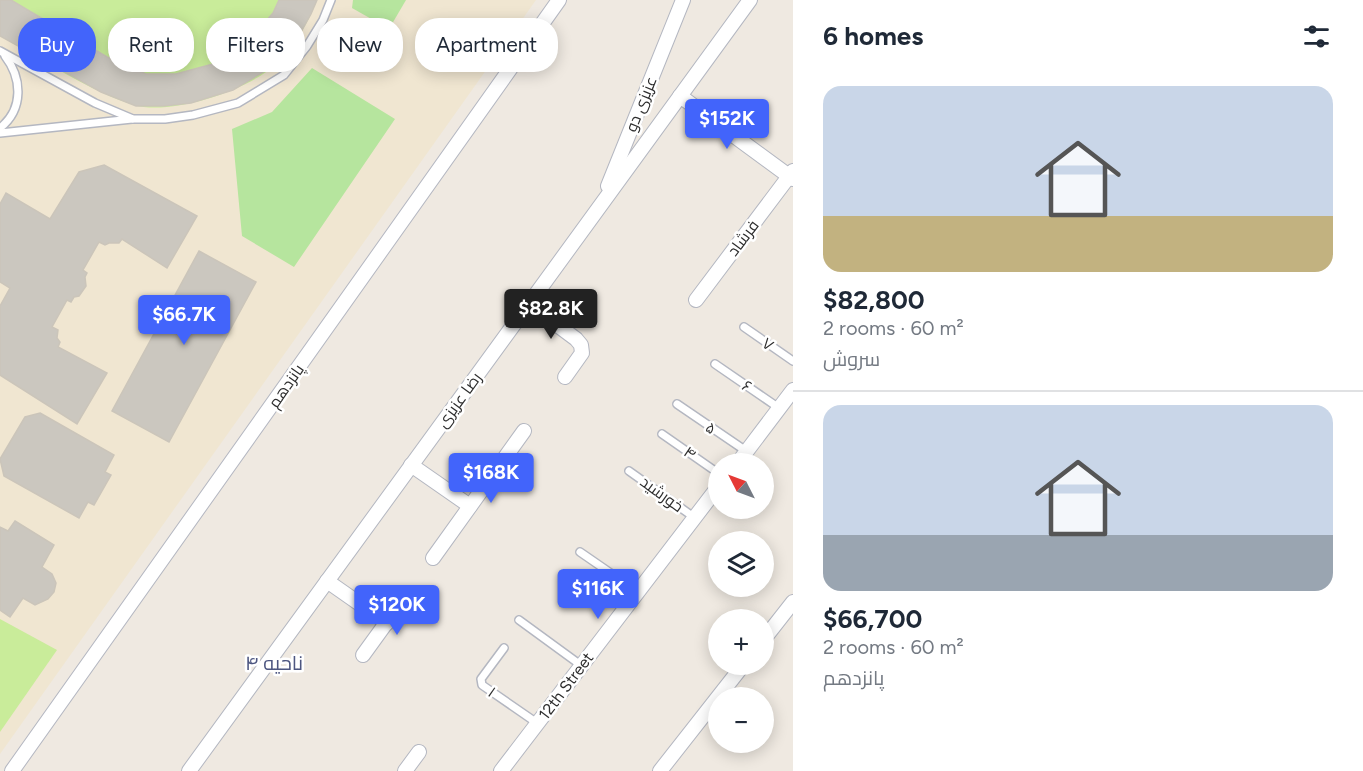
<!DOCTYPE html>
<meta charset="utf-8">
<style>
body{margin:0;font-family:Figtree,Cairo,sans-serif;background:#f2f2f3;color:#1f2937;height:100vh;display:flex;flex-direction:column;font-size:22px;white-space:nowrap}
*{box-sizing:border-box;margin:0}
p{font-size:20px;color:#747a83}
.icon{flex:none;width:33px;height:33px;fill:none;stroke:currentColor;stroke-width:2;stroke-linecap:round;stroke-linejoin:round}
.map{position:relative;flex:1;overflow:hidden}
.sheet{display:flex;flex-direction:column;background:#fff;width:570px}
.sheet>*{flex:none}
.hud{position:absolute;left:18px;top:18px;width:570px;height:54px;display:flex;gap:12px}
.needle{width:39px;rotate:312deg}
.fabs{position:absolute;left:708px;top:453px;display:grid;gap:12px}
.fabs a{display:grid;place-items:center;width:66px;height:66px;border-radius:50%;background:#fff;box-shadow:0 3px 15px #0003;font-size:30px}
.price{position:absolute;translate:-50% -51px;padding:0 14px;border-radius:6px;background:#4264fb;color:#fff;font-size:20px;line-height:39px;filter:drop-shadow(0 2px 3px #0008)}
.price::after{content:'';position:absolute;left:50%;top:36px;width:18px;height:14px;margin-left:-9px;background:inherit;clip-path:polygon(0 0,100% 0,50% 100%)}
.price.selected{background:#222;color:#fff}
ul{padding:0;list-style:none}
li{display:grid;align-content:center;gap:12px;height:318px;padding:0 30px}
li+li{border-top:2px solid #e0e1e3}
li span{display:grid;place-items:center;height:186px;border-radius:18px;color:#555}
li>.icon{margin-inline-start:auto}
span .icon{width:108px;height:108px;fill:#fffc;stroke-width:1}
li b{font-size:26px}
h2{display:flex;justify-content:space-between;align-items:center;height:72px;padding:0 30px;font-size:26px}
.pill{padding:0 21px;border-radius:24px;background:#fff;box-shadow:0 3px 15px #0003;font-size:21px;line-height:54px}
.pill.selected{background:#4264fb;color:#fff}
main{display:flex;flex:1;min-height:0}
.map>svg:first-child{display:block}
.education{fill:#f0e6d1}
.green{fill:#b6e59e}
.pitch{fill:#c9ec9a}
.building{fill:#cbc7bf;stroke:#cbc5ba;stroke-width:1.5}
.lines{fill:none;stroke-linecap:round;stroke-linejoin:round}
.lane-casing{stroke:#b4b7c1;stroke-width:10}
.street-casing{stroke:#b4b7c1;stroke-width:16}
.lane{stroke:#fff;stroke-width:7}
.street{stroke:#fff;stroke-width:14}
.labels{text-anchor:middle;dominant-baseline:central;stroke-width:5;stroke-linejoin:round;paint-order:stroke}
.street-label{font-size:16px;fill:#2e2e2e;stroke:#fff}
.quarter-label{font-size:20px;fill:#4d5680;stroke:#fff}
</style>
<main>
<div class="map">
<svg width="793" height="771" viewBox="0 0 793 771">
<rect width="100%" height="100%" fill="#efe9e1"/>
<!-- education -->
<polygon class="education" points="0,0 536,0 0,754"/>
<!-- green -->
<g class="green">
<polygon points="353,0 406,0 389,29 352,8"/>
<polygon points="312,68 395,119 294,267 242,236 232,129 272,112"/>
</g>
<!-- pitch -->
<g class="pitch">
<path d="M 0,0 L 317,0 C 308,23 294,48 275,65 C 248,90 171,116 134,105 C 91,92 40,58 0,36 Z"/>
<polygon points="0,619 57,650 0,732"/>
</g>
<!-- building -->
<g class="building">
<polygon points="0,0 11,0 107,57 146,74 176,74 213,64 247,43 273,13 279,0 317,0 311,14 297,39 275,65 233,90 191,103 164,106 136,106 101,92 0,36"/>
<polygon points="104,165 197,216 167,268 122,239 119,243 109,243 105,245 99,242 83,270 87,273 85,277 86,286 79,296 74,297 71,302 67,300 52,327 58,330 57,338 60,342 58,347 107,373 77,424 0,375 0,306 10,288 0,282 0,204 6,193 50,219 79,172"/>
<polygon points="199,251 256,282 169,442 112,411"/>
<polygon points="40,413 114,455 105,472 111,475 94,505 88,502 79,518 4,476 0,459 25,417"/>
<polygon points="15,521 54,545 42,567 52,574 56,583 54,592 48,599 35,605 23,598 10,617 0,610 0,527 8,531"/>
</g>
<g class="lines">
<defs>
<g id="lane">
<polyline points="0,51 95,103 133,119 165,119 193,115 238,103 284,75 307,46 323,20 331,0"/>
<path d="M 0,128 C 24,109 22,78 5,56"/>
<polyline points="0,133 132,119"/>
<polyline points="744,327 793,361"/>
<polyline points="715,364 779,408"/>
<polyline points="677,404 746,451"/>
<polyline points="662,434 718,473"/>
<polyline points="629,471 695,518"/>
<polyline points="580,552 638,592"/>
<polyline points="519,620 582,666"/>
<polyline points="504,648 481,679 482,685 537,723"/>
</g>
<g id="street">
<polyline points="680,96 793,179"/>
<polyline points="608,186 683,0"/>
<polyline points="696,300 793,171"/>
<polyline points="529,304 576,339 581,345 582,353 565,377"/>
<polyline points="737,464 793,390"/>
<polyline points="411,465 470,506"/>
<polyline points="433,558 524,431"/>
<polyline points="327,581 387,623"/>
<polyline points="764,639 793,602"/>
<polyline points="363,655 405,597"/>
<polyline points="12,771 559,0"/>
<polyline points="189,771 750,0"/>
<polyline points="405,771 419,752"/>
<polyline points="501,771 718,487"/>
<polyline points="660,771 744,664"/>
</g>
</defs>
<!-- lane casing -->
<use href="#lane" class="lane-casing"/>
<!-- street casing -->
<use href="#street" class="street-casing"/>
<!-- lane -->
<use href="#lane" class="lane"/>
<!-- street -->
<use href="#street" class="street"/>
</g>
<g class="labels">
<!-- street labels -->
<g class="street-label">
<text transform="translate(641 104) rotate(-68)">عزیزی دو</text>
<text transform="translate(743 238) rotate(-53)">فرشاد</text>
<text transform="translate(768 344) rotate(35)">۷</text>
<text transform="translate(286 386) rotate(-55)">پانزدهم</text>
<text transform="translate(747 386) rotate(34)">۶</text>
<text transform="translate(459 400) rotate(-54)">رضا عزیزی</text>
<text transform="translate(711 428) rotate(34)">۵</text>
<text transform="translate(690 453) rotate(34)">۴</text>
<text transform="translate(662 494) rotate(36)">خورشید</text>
<text transform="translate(566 686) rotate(-53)">12th Street</text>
<text transform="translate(492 692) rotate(35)">۱</text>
</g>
<!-- quarter labels -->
<g class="quarter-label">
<text x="274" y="663">ناحیه ۴</text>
</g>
</g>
</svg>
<div class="fabs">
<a><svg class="needle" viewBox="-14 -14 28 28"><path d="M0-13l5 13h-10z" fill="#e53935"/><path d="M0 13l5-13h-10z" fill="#747a83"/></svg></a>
<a><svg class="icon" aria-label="layers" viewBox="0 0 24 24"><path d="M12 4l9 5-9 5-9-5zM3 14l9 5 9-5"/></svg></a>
<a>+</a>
<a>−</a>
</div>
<b class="price" style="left:727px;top:150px">$152K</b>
<b class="price selected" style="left:551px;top:340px">$82.8K</b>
<b class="price" style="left:184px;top:346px">$66.7K</b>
<b class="price" style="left:491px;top:504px">$168K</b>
<b class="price" style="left:598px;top:620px">$116K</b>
<b class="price" style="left:397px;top:636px">$120K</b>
<div class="hud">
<a class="pill selected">Buy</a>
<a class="pill">Rent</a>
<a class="pill">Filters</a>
<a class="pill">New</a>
<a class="pill">Apartment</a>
</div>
</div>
<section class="sheet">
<h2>6 homes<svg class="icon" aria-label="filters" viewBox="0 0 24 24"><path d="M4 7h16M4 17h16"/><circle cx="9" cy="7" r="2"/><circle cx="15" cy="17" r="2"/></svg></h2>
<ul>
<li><span style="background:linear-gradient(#c9d6e8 70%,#c2b280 0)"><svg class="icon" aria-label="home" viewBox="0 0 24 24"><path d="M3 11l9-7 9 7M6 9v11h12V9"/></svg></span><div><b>$82,800</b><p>2 rooms · 60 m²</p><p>سروش</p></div></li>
<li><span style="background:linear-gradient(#c9d6e8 70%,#9aa5b1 0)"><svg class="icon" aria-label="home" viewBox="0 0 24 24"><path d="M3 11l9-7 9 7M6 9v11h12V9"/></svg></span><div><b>$66,700</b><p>2 rooms · 60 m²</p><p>پانزدهم</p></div></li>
</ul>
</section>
</main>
